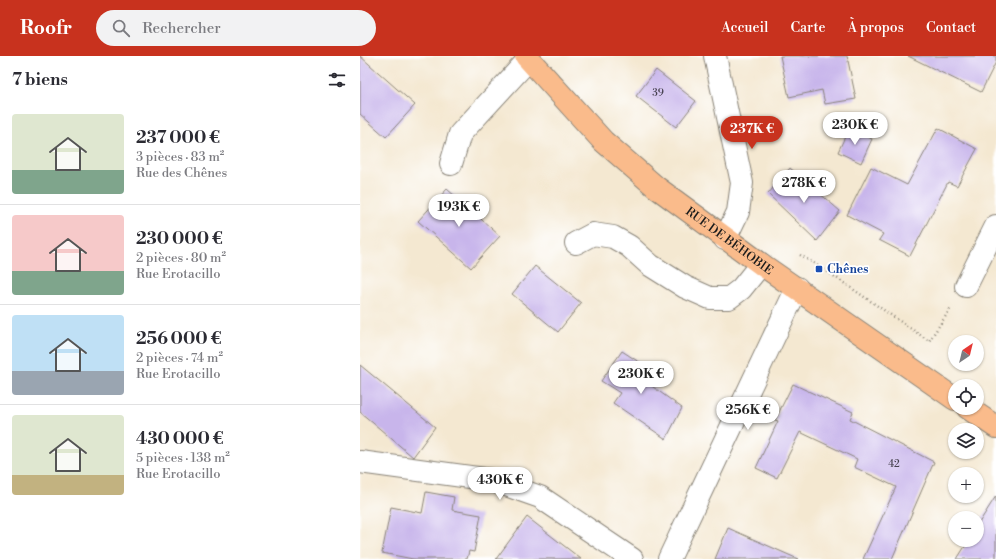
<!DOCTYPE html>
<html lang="fr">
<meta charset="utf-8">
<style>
body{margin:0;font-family:"Libre Bodoni",serif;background:#f2f2f3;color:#2b2b33;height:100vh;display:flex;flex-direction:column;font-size:15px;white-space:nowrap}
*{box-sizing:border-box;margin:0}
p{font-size:13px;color:#7c7c81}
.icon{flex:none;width:22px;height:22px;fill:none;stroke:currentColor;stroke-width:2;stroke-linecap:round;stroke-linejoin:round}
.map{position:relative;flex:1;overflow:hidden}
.panel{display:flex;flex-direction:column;background:#fff;width:360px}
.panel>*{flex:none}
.needle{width:26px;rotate:35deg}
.fabs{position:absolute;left:588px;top:279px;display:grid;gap:8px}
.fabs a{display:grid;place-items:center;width:36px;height:36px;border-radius:50%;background:#fff;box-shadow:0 1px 3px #0004;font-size:20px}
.price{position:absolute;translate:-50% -34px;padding:0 9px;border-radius:14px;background:#fff;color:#222;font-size:13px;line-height:26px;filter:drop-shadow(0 1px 2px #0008)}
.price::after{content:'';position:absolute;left:50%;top:24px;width:12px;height:9px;margin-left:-6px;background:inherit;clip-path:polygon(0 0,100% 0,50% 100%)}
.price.active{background:#c8321e;color:#fff}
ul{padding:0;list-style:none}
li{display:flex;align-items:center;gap:12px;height:100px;padding:0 12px}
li+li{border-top:1px solid #e1e1e2}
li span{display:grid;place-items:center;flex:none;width:112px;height:80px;border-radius:4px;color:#555}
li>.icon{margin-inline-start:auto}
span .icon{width:48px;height:48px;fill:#fffc;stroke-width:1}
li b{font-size:17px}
h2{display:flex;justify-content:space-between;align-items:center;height:48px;padding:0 12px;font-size:17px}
header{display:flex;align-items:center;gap:24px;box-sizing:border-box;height:56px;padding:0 20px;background:#c8321e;color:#fff}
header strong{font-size:19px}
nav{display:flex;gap:22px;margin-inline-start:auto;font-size:14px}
.search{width:280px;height:36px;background:#f2f2f3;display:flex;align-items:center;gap:10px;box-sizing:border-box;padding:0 14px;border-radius:22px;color:#7c7c81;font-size:15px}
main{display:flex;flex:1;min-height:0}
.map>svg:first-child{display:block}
.building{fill:#c8b5eb}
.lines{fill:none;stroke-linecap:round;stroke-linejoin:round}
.minor-casing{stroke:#888276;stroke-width:24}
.major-casing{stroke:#888276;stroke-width:24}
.path{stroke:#888276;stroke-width:2.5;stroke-dasharray:1 3;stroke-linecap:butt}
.minor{stroke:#fff;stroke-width:22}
.major{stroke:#fabb8b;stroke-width:22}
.transit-dot{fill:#1a4fb4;stroke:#fff;stroke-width:1.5}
.labels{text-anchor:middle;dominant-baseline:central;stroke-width:3.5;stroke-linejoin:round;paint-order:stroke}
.number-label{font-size:10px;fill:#474250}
.street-label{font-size:12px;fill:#1c1c1c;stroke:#fff}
.transit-label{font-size:12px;font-weight:bold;fill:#164399;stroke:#fff;text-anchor:start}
</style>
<header>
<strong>Roofr</strong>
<div class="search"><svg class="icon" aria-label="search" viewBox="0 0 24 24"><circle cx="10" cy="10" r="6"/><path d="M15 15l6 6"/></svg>Rechercher</div>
<nav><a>Accueil</a><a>Carte</a><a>À propos</a><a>Contact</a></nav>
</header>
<main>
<section class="panel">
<h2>7 biens<svg class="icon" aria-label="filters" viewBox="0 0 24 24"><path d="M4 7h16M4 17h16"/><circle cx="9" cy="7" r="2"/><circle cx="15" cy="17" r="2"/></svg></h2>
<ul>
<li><span style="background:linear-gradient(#dfe7d0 70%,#7fa58c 0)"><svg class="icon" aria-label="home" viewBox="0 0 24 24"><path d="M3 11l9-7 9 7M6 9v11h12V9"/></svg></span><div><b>237 000 €</b><p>3 pièces · 83 m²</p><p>Rue des Chênes</p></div></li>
<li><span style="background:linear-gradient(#f6c9c9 70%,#7fa58c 0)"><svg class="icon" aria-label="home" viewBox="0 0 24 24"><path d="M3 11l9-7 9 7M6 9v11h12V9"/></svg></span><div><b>230 000 €</b><p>2 pièces · 80 m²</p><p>Rue Erotacillo</p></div></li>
<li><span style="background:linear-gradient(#bfe0f5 70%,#9aa5b1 0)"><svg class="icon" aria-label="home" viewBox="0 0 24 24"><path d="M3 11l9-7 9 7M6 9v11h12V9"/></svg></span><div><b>256 000 €</b><p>2 pièces · 74 m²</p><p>Rue Erotacillo</p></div></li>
<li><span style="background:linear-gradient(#dfe7d0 75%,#c2b280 0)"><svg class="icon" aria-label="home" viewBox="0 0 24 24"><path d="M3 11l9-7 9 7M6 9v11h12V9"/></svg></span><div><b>430 000 €</b><p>5 pièces · 138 m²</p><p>Rue Erotacillo</p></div></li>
</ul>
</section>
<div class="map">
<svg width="636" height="503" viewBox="0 0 636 503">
<rect width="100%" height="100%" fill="#fff"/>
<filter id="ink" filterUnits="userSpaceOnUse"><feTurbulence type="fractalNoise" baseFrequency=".025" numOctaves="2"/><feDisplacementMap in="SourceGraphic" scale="8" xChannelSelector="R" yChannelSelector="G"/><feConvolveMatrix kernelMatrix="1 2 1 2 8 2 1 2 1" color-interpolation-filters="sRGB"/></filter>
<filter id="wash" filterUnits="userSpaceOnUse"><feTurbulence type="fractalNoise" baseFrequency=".012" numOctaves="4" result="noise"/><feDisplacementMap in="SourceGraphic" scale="16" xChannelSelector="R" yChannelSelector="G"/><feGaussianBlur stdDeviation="0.9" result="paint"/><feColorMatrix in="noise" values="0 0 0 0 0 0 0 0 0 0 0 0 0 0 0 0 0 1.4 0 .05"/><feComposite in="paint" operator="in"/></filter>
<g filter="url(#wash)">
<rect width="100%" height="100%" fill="#f4e8d1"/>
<g id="blocks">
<!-- building -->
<g class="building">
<polygon points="0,0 55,49 26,81 0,58"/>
<polygon points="420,0 487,0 496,43 465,48 462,34 429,41"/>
<polygon points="548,0 636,0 636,6 621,36"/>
<polygon points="296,14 336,45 316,71 276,40"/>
<polygon points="489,72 512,83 501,107 478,96"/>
<polygon points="578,72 617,93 597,130 588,126 550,200 519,184 523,178 487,159 511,111 547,129"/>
<polygon points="430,112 480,155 457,185 408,138"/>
<polygon points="87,133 140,180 111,212 58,165"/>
<polygon points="175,210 221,247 198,276 152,238"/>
<polygon points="262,295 296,317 289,328 322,352 306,383 253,347 260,337 241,325"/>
<polygon points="0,309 75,371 53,401 0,356"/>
<polygon points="433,328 493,356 490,363 574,406 532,503 503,503 536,431 494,411 497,403 440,376 417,422 396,412 418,365 415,364"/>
<polygon points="66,436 94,441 92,454 121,459 114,496 109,495 107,503 53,503 22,497 31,451 62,457"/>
<polygon points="636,440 636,503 597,503 609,484 617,484 617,470"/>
<polygon points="167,461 221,503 136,503"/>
<polygon points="368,472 438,503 355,503"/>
</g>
</g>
</g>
<g filter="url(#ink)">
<use href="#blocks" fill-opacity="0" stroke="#888276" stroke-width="1"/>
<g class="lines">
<defs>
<g id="minor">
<polyline points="355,0 382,127 378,156 365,183"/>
<polyline points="91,108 100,78 169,3"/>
<polyline points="216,187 233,178 253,181 269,190 290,209 325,231 350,242 369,242 381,233 401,208"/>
<polyline points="606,230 636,170"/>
<polyline points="0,406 132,424 180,441 272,503"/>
<polyline points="309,503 437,232"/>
</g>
<g id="major">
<path id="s1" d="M 166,0 L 243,85 L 296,131 L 401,208 L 595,343"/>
<polyline points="608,352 636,371"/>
</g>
</defs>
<!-- minor casing -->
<use href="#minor" class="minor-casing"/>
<!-- major casing -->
<use href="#major" class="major-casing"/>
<!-- path -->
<polyline class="path" points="440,199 462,212 569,285 591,252"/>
<!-- minor -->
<use href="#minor" class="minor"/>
<!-- major -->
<use href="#major" class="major"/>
</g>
</g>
<!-- markers -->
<rect class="transit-dot" x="455" y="209" width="8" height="8" rx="2"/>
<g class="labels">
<!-- number labels -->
<g class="number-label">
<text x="298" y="37">39</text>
<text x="534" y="408">42</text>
</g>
<!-- street labels -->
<g class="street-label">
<text stroke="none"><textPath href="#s1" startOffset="276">RUE DE BÉHOBIE</textPath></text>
</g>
<!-- transit labels -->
<g class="transit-label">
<text x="467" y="213">Chênes</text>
</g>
</g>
</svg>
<div class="fabs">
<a><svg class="needle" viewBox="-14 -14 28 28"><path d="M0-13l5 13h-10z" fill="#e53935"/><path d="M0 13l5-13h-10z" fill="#7c7c81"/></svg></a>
<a><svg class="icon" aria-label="locate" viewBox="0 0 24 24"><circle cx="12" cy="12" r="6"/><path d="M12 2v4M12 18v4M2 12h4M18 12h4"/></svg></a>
<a><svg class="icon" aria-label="layers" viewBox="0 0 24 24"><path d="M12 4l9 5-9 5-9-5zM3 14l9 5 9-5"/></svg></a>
<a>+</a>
<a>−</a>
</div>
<b class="price" style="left:495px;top:90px">230K €</b>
<b class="price active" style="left:392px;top:94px">237K €</b>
<b class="price" style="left:444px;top:148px">278K €</b>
<b class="price" style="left:99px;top:172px">193K €</b>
<b class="price" style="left:281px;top:339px">230K €</b>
<b class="price" style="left:388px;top:375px">256K €</b>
<b class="price" style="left:140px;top:445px">430K €</b>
</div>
</main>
